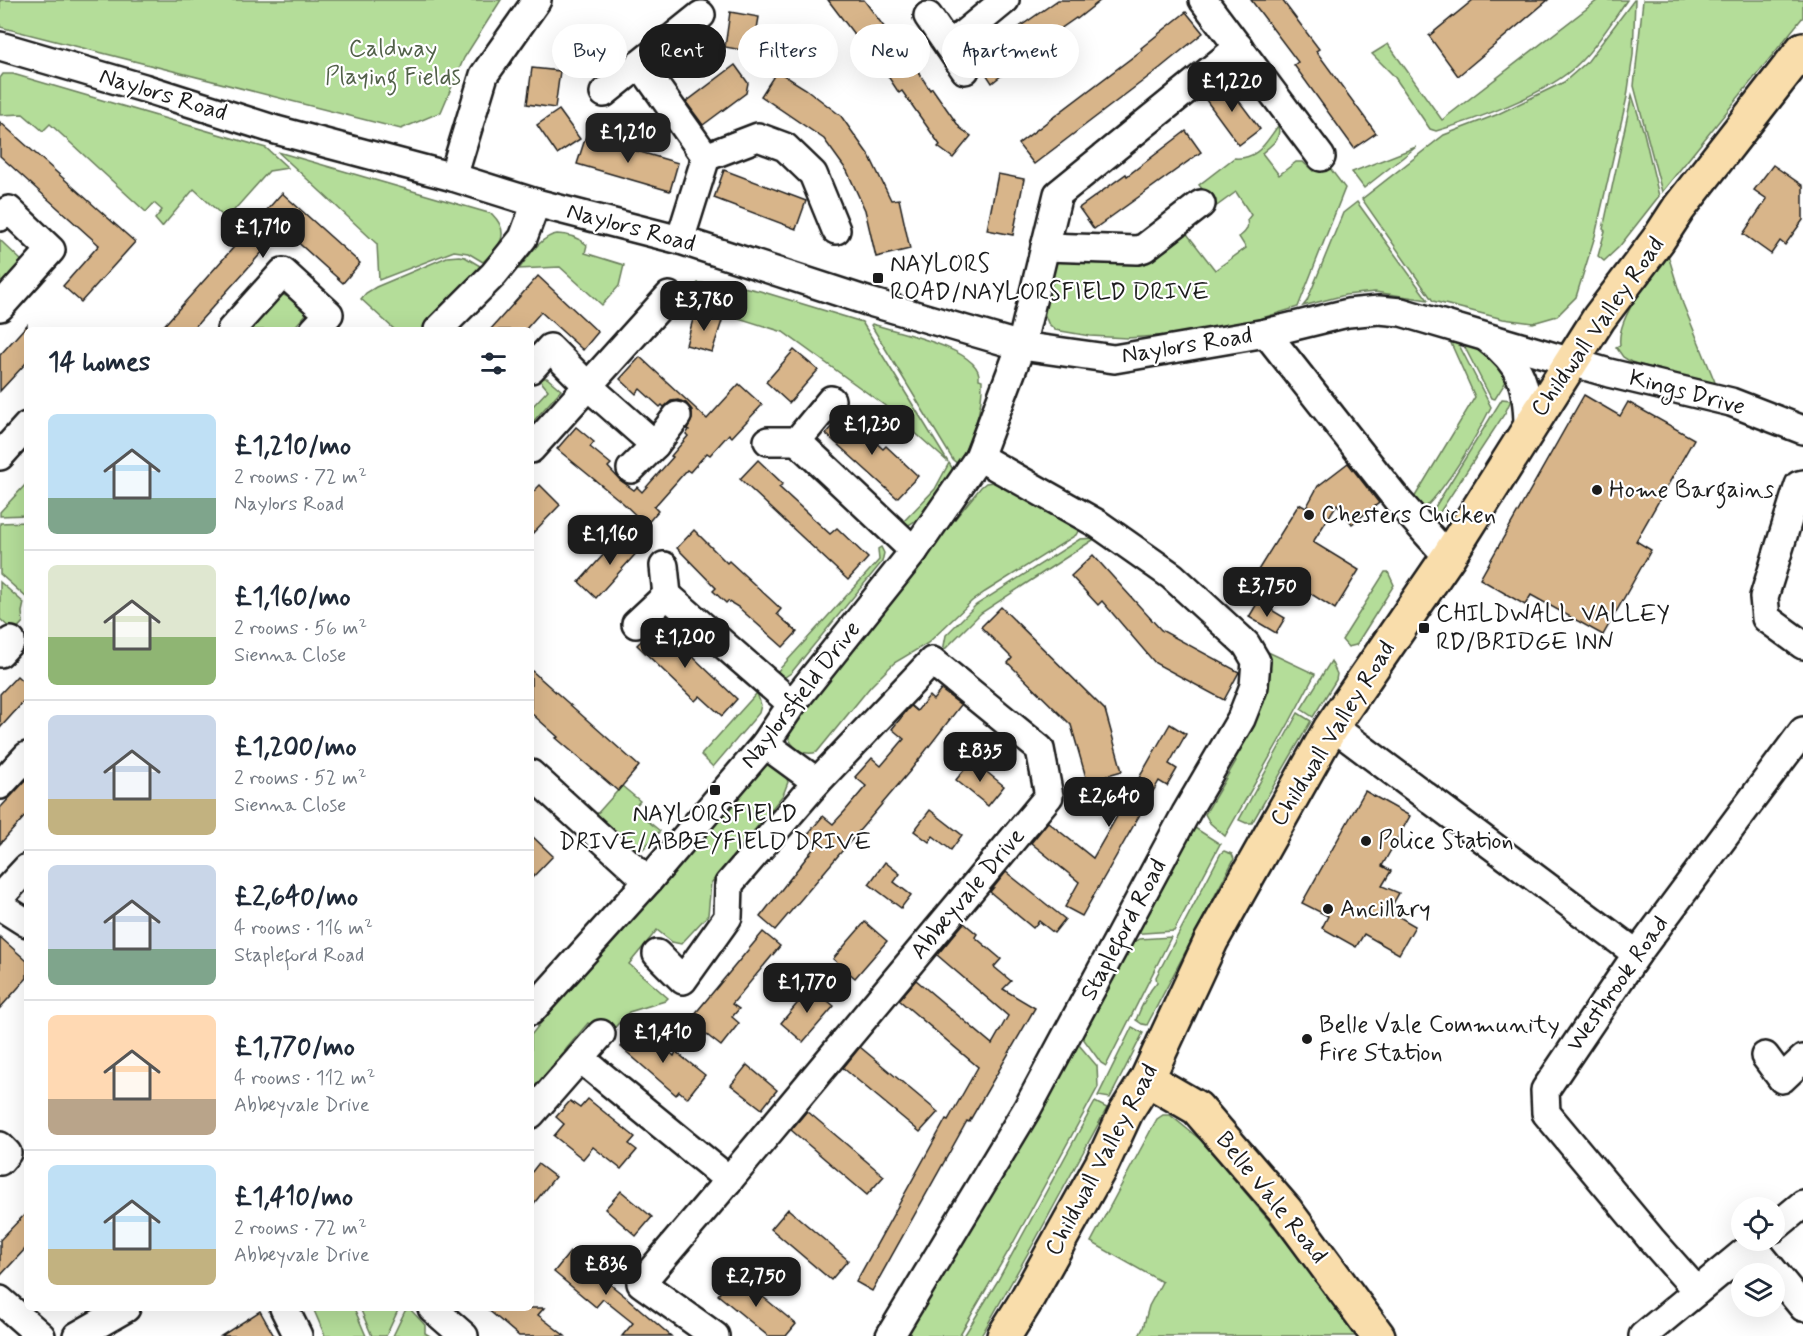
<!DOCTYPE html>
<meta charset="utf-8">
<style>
body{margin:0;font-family:Mynerve,sans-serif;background:#f2f2f3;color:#1f2937;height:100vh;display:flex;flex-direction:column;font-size:22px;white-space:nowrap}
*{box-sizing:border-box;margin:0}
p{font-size:20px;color:#747a83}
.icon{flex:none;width:33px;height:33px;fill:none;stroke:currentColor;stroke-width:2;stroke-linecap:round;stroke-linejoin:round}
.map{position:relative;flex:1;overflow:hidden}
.details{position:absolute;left:24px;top:327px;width:510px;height:984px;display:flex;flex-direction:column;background:#fff;border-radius:9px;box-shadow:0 6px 24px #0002}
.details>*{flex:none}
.banner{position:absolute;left:552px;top:24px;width:570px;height:54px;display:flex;gap:12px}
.tools{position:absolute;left:1731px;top:1197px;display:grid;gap:12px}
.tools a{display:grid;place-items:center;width:54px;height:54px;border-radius:50%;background:#fff;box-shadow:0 6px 24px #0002;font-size:30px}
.price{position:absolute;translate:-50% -51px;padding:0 14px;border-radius:12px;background:#1c1c1c;color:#fff;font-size:20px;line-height:39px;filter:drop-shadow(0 2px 3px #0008)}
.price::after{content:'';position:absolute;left:50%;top:36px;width:18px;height:14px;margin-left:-9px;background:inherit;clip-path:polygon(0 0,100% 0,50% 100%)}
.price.active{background:#222;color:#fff}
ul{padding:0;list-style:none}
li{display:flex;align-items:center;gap:18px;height:150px;padding:0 24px}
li+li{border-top:2px solid #e0e1e3}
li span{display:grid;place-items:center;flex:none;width:168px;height:120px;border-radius:9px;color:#555}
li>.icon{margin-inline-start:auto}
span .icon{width:72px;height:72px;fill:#fffc;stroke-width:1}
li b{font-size:26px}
h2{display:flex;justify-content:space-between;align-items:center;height:72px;padding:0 24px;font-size:26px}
.pill{padding:0 21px;border-radius:27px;background:#fff;box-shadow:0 6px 24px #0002;font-size:21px;line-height:54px}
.pill.active{background:#1c1c1c;color:#fff}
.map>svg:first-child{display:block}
.green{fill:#b4dd99;stroke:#687c5a;stroke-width:1.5;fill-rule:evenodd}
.building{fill:#d8b58a;stroke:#1c1c1c;stroke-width:1.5}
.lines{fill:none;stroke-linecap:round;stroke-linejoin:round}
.minor-casing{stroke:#1c1c1c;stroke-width:32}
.major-casing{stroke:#1c1c1c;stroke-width:38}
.minor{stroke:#fff;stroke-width:27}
.major{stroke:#f9ddab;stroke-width:33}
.poi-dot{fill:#1c1c1c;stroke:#fff;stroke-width:2}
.labels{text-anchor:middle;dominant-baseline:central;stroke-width:4.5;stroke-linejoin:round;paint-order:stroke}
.park-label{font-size:24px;fill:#516048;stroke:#fff}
.street-label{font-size:24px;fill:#1c1c1c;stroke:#fff}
.poi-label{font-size:24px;fill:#1c1c1c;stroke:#fff;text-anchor:start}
</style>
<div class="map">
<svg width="1803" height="1336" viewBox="0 0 1803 1336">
<rect width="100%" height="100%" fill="#fff"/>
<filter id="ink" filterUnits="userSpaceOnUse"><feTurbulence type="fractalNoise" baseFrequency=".0167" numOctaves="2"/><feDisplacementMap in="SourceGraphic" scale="12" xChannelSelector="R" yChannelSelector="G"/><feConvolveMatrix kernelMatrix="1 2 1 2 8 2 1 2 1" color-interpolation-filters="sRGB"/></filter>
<g filter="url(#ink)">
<!-- green -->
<g class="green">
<polygon points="0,0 501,0 464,58 441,112 401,129 0,27"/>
<path d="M 1598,0 L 1627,0 C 1611,23 1596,47 1576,66 C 1546,94 1476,120 1436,131 L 1430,129 L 1394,76 L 1372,54 L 1388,44 L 1442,120 Z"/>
<polygon points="1634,0 1635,0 1633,55 1627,97 1595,236 1576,297 1557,316 1533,323 1503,319 1433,301 1362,199 1444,135 1496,115 1564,82 1588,61"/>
<polygon points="1643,0 1803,0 1803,17 1662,192 1634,86"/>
<polygon points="3,74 13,74 266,148 288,168 269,171 228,217 223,216 194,189 162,227 155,219 162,210 154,203 146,212 50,124 43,131 23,114 0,115 0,78"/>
<polygon points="1632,95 1644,133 1659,196 1619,247 1604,261 1598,256 1605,231 1603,229"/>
<path d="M 1278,126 C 1282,139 1271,145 1262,153 L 1279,175 L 1296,162 L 1303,162 L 1313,171 L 1326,163 L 1345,188 L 1298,307 L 1233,327 L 1188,334 L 1127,338 L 1090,336 L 1055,330 L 1048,323 L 1044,313 L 1045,306 L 1040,305 L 1054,259 L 1131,254 L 1210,199 L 1199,185 L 1234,158 C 1258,160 1265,143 1278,126 ZM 1236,192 L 1251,215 L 1247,220 C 1249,228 1246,232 1239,237 L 1246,248 L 1215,270 L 1184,230 Z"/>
<polygon points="1416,147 1364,188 1352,172"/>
<path d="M 278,152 L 492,214 C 512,234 499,247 483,262 L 468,253 L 454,251 L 379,280 L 377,244 Z"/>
<polygon points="1357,202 1428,300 1375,292 1345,295 1303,306 1307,301 1343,213"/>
<path d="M 557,234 C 568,234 579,238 587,245 L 585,253 L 624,265 L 619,286 L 602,305 L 560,267 L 519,269 C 529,256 541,236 557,234 Z"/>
<polygon points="0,240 23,262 0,287"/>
<path d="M 1668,255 L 1683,304 L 1715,382 L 1714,387 L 1631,362 L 1623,357 L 1616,347 L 1620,345 C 1616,317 1652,276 1668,255 Z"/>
<polygon points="459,256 465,257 480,266 423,330 395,330 361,299 366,293 376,287 447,257"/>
<polygon points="698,283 739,286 760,291 862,322 948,462 884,405 783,332 685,301 683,299"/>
<polygon points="281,294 288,297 307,313 292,330 248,330"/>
<path d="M 872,324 C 894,331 983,349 979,379 L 982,380 C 983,412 972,437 958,464 L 953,460 L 871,325 Z"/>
<polygon points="1461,340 1470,341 1510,375 1495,399 1491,398"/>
<path d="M 1450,341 L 1459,345 L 1491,407 C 1475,439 1449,484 1424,509 L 1414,498 L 1475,397 Z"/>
<polygon points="538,378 547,378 561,390 531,424 531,408 548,390"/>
<polygon points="1502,399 1511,400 1505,413 1438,515 1433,518 1430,515"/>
<path d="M 949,463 L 954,471 C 944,484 920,526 903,526 L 903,522 L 935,489 Z"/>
<path d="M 1001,481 L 1084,520 L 1076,535 L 985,592 L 972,601 L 928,643 L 894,663 L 871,686 L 817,752 C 805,756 795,750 789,739 L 789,732 L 795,715 L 981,487 L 986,483 Z"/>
<polygon points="27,483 27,515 0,516 0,512"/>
<polygon points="27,522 27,598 0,574 0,523"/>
<polygon points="1096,538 981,613 943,651 946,635 976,605 1080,539"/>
<polygon points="881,547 884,553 882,562 791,673 785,677 776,673 879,560 878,549"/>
<polygon points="1385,572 1388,572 1394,585 1356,645 1348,647 1342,640"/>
<polygon points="0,582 24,603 22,612 23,622 14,632 0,619"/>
<polygon points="1268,652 1315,674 1289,723 1225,836 1210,823 1205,814 1236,761 1232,758 1264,703 1268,682 1264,653"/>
<polygon points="1331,661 1337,674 1336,680 1313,717 1301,709"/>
<polygon points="757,693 761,705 759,713 713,767 701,755"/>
<polygon points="1298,713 1311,721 1252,823 1246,823 1239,820"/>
<polygon points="765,764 771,765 786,776 788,782 783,795 711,883 708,915 681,944 672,942 657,930 629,964 668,998 665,1001 629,1012 607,1036 588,1023 531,1091 531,1035 589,963"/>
<polygon points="622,786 640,801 633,809 660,831 643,849 632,849 596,815"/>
<polygon points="1191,827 1195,828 1220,844 1174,931 1129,934"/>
<path d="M 1224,851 L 1232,854 L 1234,859 L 1147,1025 L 1142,1024 L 1136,1020 C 1141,1007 1148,992 1157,982 L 1156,977 L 1221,853 Z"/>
<polygon points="1171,937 1106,1066 1101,1063 1077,1030 1122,948 1139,939"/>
<polygon points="1132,1027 1143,1033 1110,1098 1098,1096"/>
<polygon points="1073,1038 1097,1066 1098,1087 1012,1245 959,1336 904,1336"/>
<polygon points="1095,1102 1107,1108 1036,1239 981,1336 964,1336 997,1282"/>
<polygon points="1163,1115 1170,1115 1202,1141 1276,1229 1359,1336 1139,1336 1143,1328 1149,1306 1162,1282 1091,1242 1153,1126 1157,1119"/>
<polygon points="313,1308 354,1308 366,1336 325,1336"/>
<polygon points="360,1308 399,1308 386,1336 372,1336"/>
<polygon points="409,1308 425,1325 425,1333 430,1336 393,1336 405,1311"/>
</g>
<!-- building -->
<g class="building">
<polygon points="828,0 864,0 902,51 904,50 930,90 932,88 960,128 971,136 953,158 938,147 940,145 902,91 899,93 872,52 869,54"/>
<polygon points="1058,0 1101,0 1077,19 1076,18 1027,52 1028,54 992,83 977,60 999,44 997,41 1011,31 1012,32"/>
<polygon points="1251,0 1282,0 1319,49 1316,51 1376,133 1354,148 1294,65 1298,62"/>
<polygon points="1473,0 1548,0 1458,76 1429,36"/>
<polygon points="730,12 759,17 753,52 725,47"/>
<polygon points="1186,12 1203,33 1160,68 1034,164 1018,144 1142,50 1141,48"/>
<polygon points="735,65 748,83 746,93 703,125 686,102"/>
<polygon points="532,68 560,71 555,108 527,104"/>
<polygon points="777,71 806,89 841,116 870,157 891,200 899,199 910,249 876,257 865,210 847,171 824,139 761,96"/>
<polygon points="1224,81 1260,129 1239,145 1203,96"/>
<polygon points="559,110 580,139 557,154 537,125"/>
<polygon points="0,122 135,242 81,302 63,286 99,245 0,156"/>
<polygon points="1186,131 1201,152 1094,229 1079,208 1126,174 1127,176"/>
<polygon points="586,136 678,163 670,191 577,164"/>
<polygon points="1773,165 1803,186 1803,220 1785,245 1780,241 1771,254 1743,234 1767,199 1754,190"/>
<polygon points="724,170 806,201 796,229 714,198"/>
<polygon points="998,174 1024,179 1013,235 987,230"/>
<polygon points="282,193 360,263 343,283 283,229 192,330 160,330"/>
<polygon points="538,276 598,332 583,350 541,312 525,330 490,330"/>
<polygon points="695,312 722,321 712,352 686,345"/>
<polygon points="27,325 27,362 0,391 0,355"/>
<polygon points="794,350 818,370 789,403 766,382"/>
<polygon points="640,357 707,419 739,384 762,405 732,437 729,434 710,455 707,453 690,472 687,470 654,507 658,511 646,525 623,503 557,449 576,427 594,442 590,447 611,464 608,467 620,480 634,490 637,487 642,492 673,457 671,456 688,436 686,434 689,430 687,429 692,419 692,410 686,403 678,400 671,401 664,407 662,405 660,407 640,389 636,394 620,379"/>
<polygon points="1584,395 1620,416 1628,402 1694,439 1636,541 1651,550 1603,635 1531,595 1525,605 1480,579"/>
<polygon points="844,414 883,449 886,446 918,476 897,498 826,434"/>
<polygon points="758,460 783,484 779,487 830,534 837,528 868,558 848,580 740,479"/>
<polygon points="1348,463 1379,503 1352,524 1337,504 1313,542 1359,570 1335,609 1289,580 1282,592 1255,575 1299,504 1306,508 1318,486"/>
<polygon points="540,485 560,505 531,535 531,494"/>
<polygon points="694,530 727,563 729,561 781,609 777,614 797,632 783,647 738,607 728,601 726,603 713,591 716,588 677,548"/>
<polygon points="623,533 640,549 596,598 579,582"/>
<polygon points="1093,555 1161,630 1239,672 1224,700 1155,663 1102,601 1098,605 1071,576"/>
<polygon points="1258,602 1285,618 1276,633 1249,617"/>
<polygon points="1001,607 1105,710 1122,771 1087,781 1071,725 1008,663 1012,658 981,627"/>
<polygon points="661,622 692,652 690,654 737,699 722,716 700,696 695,701 637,645"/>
<polygon points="531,670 639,766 618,791 556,738 558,737 531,713"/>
<polygon points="17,676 27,685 27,698 0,728 0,694"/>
<polygon points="941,690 961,705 910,771 775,930 760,917 817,844 807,835 823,816 833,824 845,811 866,786 855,777 872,758 881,766 904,739 892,729 908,709 911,706 917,711 929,696 933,700"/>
<polygon points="1170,724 1186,734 1169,764 1177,769 1167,786 1159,781 1082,916 1065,907 1079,882 1031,843 1048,822 1093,858"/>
<polygon points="972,760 1004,786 988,806 956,780"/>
<polygon points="27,779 27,814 0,844 0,808"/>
<polygon points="1365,791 1410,816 1382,866 1391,871 1382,886 1399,893 1389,911 1415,926 1399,954 1364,934 1356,947 1322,928 1328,916 1302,903"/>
<polygon points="930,810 962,835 951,850 933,836 929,842 914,831"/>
<polygon points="531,835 553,856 531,879"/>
<polygon points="885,862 900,874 894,882 911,895 901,908 869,884"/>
<polygon points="1006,872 1065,919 1054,933 1039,921 1033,928 990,892"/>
<polygon points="865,922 887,941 855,978 833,959"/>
<polygon points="964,923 977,934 975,937 1001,959 994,967 1011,981 1003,989 1035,1008 969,1122 967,1121 872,1291 856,1282 946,1119 948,1120 978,1067 899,1000 916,980 992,1044 1008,1016 937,955"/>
<polygon points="763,932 780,946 732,1004 739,1009 732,1017 739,1023 721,1046 689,1021"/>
<polygon points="0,937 27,961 27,978 0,1008"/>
<polygon points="811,987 834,1006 803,1042 781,1023"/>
<polygon points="638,1028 649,1038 652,1035 674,1056 676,1052 705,1075 687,1098 679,1091 676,1095 621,1047"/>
<polygon points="860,1047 938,1112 920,1132 843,1068"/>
<polygon points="747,1065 777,1090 762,1109 731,1085"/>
<polygon points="588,1099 635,1137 629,1144 637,1150 621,1169 593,1147 583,1159 554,1136 564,1124 556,1117 570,1101 580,1108"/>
<polygon points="807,1111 884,1176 867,1195 791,1130"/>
<polygon points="538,1164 555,1177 531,1207 531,1173"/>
<polygon points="621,1191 652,1217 636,1236 605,1209"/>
<polygon points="788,1209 848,1260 831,1280 771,1229"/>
<polygon points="27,1212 27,1247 0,1276 0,1240"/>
<polygon points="570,1252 627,1298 671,1336 622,1336 633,1323 603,1299 596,1307 554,1272"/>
<polygon points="735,1274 796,1324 786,1336 768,1336 718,1295"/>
<polygon points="486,1308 544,1308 538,1315 565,1336 519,1336"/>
<polygon points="260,1311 274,1336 221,1336"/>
</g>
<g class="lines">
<defs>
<g id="minor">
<polyline points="1203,0 1321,157"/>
<polyline points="928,16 965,70"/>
<polyline points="0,46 144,88 276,130 453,177 536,203 680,240 870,302 1021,346 1114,359 1266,333 1348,313 1379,310 1401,312 1609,373 1731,402 1803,430"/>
<polyline points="949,46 1005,0"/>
<polyline points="640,64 706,157"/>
<polyline points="604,93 701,15"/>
<polyline points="453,177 484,75 537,0"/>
<polyline points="0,217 9,210 51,250 0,307"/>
<polyline points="680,240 706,157 758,137 785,147 813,174 836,230"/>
<polyline points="1045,247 1137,250 1144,248 1201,204"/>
<polyline points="231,330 283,272 329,314 314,330"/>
<polyline points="438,330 494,274 523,238 536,203"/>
<polyline points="1266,333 1399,502 1448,557"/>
<path d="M 1488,339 C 1522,364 1528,387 1528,429"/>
<polyline points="531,369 550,348 588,386 655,445"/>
<polyline points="768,441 797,441 831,400"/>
<polyline points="797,441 914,551"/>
<polyline points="531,449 669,296"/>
<polyline points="0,456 27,426"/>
<polyline points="631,469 655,445 677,416"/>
<polyline points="1803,484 1799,485 1796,494 1764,597 1766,618 1803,645"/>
<polyline points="667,595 792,704"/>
<polyline points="636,624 667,595 664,566"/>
<polyline points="0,653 11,641"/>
<polyline points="1332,726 1637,954"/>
<polyline points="531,774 648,881"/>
<polyline points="0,785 27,756"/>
<polyline points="0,897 27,868"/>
<polyline points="0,906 27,923"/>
<polyline points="657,954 683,980 728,917 729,884 817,782"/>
<polyline points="531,1011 648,881 765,744 792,704 914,551 979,457 1021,346 1058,194 1239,47"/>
<polyline points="1765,1056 1782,1079 1803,1059"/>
<polyline points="580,1058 601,1034"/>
<polyline points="531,1114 580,1058 729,1180 1049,796 1040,749 932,661 817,782 765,744"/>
<polyline points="0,1146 7,1153 0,1161"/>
<polyline points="1774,1228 1803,1204"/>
<polyline points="1753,1246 1803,1307"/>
<polyline points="1697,1291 1651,1239 1546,1113 1545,1090 1637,954 1803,731"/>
<polyline points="0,1300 41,1336"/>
<polyline points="284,1308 298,1336"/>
<polyline points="432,1308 464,1336"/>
<polyline points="77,1336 126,1308"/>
<polyline points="715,1336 641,1283 729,1180"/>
<polyline points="890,1336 1027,1109 1186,813 1241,719 1254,686 1256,661 1246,644 1172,576 1098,524 979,457"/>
<polyline points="1643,1336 1759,1240"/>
</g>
<g id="major">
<polyline points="1147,1079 1197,1108 1286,1211 1378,1336"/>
<polyline points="1004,1336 1024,1304 1102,1164 1126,1112 1147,1079 1211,941 1330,729 1448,557 1599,318 1658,240 1679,208 1803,49"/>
</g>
</defs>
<!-- minor casing -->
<use href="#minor" class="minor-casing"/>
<!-- major casing -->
<use href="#major" class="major-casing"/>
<!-- minor -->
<use href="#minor" class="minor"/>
<!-- major -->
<use href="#major" class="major"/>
</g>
</g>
<!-- markers -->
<g class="poi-dot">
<rect x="872" y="272" width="12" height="12" rx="3"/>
<circle cx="1597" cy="490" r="6"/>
<circle cx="1309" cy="515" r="6"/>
<rect x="1418" y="622" width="12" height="12" rx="3"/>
<rect x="709" y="784" width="12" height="12" rx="3"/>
<circle cx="1366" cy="841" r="6"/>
<circle cx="1328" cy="909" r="6"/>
<circle cx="1307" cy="1039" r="6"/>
</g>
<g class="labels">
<!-- park labels -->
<g class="park-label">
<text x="393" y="49">Caldway<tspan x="393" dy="28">Playing Fields</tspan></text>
</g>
<!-- street labels -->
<g class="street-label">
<text transform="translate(163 95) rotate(17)">Naylors Road</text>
<text transform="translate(631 228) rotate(15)">Naylors Road</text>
<text transform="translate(1598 327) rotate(-55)">Childwall Valley Road</text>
<text transform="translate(1187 346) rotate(-9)">Naylors Road</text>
<text transform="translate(1687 393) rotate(15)">Kings Drive</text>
<text transform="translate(801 695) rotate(-52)">Naylorsfield Drive</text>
<text transform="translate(1333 734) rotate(-58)">Childwall Valley Road</text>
<text transform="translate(968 894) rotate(-50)">Abbeyvale Drive</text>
<text transform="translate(1124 930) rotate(-62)">Stapleford Road</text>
<text transform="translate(1618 984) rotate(-55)">Westbrook Road</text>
<text transform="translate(1102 1160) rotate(-62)">Childwall Valley Road</text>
<text transform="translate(1271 1198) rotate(51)">Belle Vale Road</text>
</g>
<!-- poi labels -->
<g class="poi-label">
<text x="890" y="264">NAYLORS<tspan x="890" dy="28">ROAD/NAYLORSFIELD DRIVE</tspan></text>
<text x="1609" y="490">Home Bargains</text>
<text x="1321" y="515">Chesters Chicken</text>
<text x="1436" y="614">CHILDWALL VALLEY<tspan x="1436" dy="28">RD/BRIDGE INN</tspan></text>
<text x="715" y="814" text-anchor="middle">NAYLORSFIELD<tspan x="715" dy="28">DRIVE/ABBEYFIELD DRIVE</tspan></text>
<text x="1378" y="841">Police Station</text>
<text x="1340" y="909">Ancillary</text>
<text x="1319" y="1025">Belle Vale Community<tspan x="1319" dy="28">Fire Station</tspan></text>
</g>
</g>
</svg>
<div class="tools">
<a><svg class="icon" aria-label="locate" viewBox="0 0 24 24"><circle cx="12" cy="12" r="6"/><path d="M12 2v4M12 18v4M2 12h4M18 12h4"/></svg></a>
<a><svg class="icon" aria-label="layers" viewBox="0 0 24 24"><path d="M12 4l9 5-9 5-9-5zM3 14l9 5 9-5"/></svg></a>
</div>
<b class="price" style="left:1232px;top:113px">£1,220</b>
<b class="price active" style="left:628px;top:164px">£1,210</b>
<b class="price" style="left:263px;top:259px">£1,710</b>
<b class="price" style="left:704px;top:332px">£3,780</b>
<b class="price" style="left:872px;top:456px">£1,230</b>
<b class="price" style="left:610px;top:566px">£1,160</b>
<b class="price" style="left:1267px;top:618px">£3,750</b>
<b class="price" style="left:685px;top:669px">£1,200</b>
<b class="price" style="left:980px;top:783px">£835</b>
<b class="price" style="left:1109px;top:828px">£2,640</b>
<b class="price" style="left:807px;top:1014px">£1,770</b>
<b class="price" style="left:663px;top:1064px">£1,410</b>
<b class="price" style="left:606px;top:1296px">£836</b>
<b class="price" style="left:756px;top:1308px">£2,750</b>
<div class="banner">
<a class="pill">Buy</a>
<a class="pill active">Rent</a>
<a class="pill">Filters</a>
<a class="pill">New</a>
<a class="pill">Apartment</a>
</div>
<section class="details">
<h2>14 homes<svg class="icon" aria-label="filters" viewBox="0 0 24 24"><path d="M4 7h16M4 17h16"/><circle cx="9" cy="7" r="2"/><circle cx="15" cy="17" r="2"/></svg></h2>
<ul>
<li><span style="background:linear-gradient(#bfe0f5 70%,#7fa58c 0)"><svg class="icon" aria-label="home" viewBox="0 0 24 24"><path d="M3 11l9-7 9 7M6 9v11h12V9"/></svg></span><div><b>£1,210/mo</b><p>2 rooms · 72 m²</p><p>Naylors Road</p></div></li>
<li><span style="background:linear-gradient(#dfe7d0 60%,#8fb573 0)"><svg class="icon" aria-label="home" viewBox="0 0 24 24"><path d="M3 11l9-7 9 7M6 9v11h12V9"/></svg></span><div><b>£1,160/mo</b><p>2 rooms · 56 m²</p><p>Sienna Close</p></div></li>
<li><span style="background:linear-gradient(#c9d6e8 70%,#c2b280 0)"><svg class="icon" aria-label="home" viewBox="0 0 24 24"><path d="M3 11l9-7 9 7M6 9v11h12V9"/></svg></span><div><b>£1,200/mo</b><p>2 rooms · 52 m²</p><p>Sienna Close</p></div></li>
<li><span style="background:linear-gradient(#c9d6e8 70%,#7fa58c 0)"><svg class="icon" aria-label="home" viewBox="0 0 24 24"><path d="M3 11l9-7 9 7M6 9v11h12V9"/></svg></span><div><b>£2,640/mo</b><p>4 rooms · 116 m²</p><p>Stapleford Road</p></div></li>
<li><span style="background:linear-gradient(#ffd9b3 70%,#b9a48a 0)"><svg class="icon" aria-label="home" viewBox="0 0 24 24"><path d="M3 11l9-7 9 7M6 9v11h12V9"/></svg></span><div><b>£1,770/mo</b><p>4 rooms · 112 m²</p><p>Abbeyvale Drive</p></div></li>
<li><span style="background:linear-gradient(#bfe0f5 70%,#c2b280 0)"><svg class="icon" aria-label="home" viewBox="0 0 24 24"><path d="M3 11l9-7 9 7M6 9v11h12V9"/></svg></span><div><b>£1,410/mo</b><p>2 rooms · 72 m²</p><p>Abbeyvale Drive</p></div></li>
</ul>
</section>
</div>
